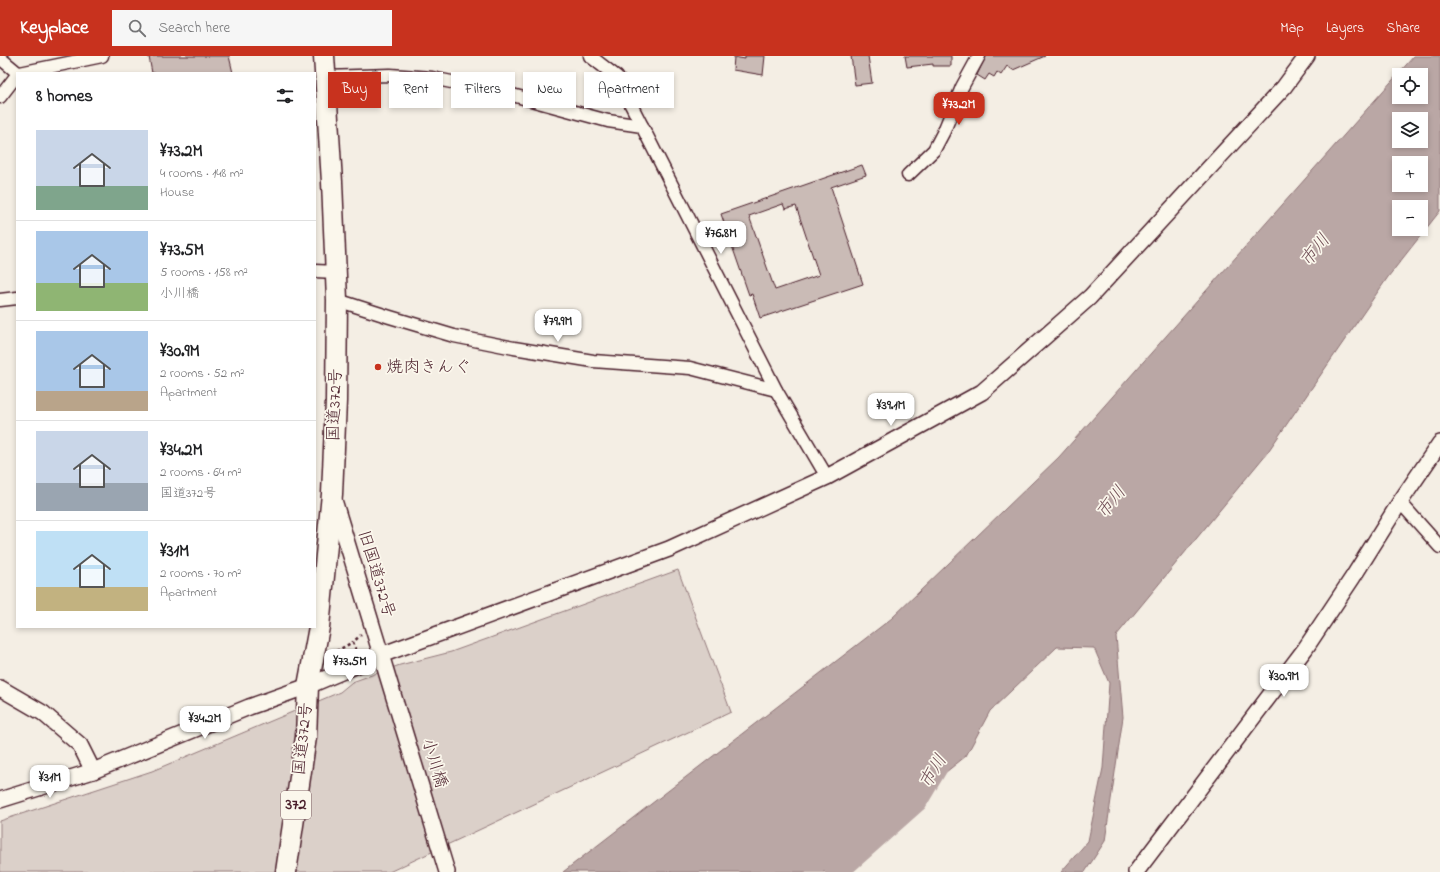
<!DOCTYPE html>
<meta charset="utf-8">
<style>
body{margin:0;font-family:"Indie Flower","Klee One",sans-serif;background:#f6f6f6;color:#202124;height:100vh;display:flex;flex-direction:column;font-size:15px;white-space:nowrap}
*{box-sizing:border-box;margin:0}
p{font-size:13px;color:#757577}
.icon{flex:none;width:22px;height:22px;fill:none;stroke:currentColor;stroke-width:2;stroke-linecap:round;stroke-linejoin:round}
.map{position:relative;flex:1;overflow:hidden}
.details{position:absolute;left:16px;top:16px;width:300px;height:556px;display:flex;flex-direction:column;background:#fff;border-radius:0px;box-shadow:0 2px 6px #0003}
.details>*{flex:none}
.guide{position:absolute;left:328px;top:16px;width:380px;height:36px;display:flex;gap:8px}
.buttons{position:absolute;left:1392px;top:12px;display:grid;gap:8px}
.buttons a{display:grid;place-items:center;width:36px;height:36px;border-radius:0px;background:#fff;box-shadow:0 2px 6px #0003;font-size:20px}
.price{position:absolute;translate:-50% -34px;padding:0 9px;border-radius:8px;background:#fff;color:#222;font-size:13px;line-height:26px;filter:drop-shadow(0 1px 2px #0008)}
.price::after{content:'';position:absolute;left:50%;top:24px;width:12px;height:9px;margin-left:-6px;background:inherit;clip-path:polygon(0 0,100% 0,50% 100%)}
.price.active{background:#c8321e;color:#fff}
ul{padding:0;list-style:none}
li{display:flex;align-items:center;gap:12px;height:100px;padding:0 20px}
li+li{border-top:1px solid #e0e0e0}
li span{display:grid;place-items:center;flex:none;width:112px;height:80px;border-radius:0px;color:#555}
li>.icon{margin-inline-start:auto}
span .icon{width:48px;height:48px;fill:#fffc;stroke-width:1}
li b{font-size:17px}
h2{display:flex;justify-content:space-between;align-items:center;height:48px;padding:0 20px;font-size:17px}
.pill{padding:0 14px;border-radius:0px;background:#fff;box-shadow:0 2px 6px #0003;font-size:14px;line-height:36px}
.pill.active{background:#c8321e;color:#fff}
header{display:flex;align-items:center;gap:24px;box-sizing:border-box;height:56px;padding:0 20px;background:#c8321e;color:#fff}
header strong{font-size:19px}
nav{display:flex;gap:22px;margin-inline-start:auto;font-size:14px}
.search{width:280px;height:36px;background:#f6f6f6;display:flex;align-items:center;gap:10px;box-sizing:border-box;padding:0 14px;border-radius:0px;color:#757577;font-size:15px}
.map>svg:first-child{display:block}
.green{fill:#dbd0c9;stroke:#92787a}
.water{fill:#baa7a5;stroke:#8d7174;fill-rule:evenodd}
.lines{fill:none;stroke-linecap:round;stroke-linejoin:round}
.river{stroke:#baa7a5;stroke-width:23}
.building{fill:#cabbb6;stroke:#4a1f2b;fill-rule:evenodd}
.minor-casing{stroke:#4a1f2b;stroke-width:15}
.tertiary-casing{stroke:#4a1f2b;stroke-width:18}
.trunk-casing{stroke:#4a1f2b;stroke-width:23}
.path{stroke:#4a1f2b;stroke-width:2.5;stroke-dasharray:3 3;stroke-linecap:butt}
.minor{stroke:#fbf7ec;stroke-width:12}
.tertiary{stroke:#fbf7ec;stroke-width:15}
.trunk{stroke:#fbf7ec;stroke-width:20}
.poi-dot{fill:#c8321e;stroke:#fbf7ec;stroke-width:1.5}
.labels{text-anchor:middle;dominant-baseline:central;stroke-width:3.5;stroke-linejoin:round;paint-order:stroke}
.shield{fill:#fbf7ec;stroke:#7f6065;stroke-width:1}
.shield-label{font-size:16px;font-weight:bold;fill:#4a1f2b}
.poi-label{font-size:17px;fill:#4a1f2b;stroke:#fbf7ec;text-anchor:start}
.street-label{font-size:17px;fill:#4a1f2b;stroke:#fbf7ec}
.water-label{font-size:18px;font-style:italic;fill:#714f56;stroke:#fbf7ec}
</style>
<header>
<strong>Keyplace</strong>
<div class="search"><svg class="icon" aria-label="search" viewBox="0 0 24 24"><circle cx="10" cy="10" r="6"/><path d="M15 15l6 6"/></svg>Search here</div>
<nav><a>Map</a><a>Layers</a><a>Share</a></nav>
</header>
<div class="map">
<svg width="1440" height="816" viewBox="0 0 1440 816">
<rect width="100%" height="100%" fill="#f4eee4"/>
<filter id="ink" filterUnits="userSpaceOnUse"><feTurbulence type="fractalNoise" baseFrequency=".025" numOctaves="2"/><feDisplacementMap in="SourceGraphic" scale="8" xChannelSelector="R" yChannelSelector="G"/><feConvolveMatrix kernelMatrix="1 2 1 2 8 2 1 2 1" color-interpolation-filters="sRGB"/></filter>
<g filter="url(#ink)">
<!-- green -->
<polygon class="green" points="678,514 731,656 389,816 0,816 0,765 152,715 340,636 352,626 400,609 451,596"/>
<!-- water -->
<path class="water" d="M 1414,0 L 1440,0 L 1440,155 L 1388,221 L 1267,397 L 1116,580 L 1123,661 L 1105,785 L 1085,816 L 1061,816 L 1088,785 L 1103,712 L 1109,627 L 1094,592 L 1057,591 L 990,655 L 966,700 L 886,764 L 824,816 L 563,816 L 892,562 L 1059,401 ZM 1399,19 L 1421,19 L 1421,41 L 1399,41 ZM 1399,63 L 1421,63 L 1421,85 L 1399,85 ZM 1399,107 L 1421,107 L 1421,129 L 1399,129 ZM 1399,151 L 1421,151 L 1421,173 L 1399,173 Z"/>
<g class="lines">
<!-- river -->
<polyline class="river" points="836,816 916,745 938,708"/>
</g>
<!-- building -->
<g class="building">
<polygon points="155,0 229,0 233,17 152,17 149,1"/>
<polygon points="745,0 765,0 763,19 733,14 734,1 745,3"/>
<polygon points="851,0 868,0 872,27 855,29"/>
<polygon points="905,0 951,0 951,10 933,10 933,8 907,11"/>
<polygon points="986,0 1045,0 1013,14 1007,10 1001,19 997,16 994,21 989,18 985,24 977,19"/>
<path d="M 862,109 L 866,119 L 831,131 L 863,228 L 760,262 L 752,238 L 749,239 L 721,158 ZM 783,148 L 785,153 L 796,150 L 819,219 L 775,234 L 749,160 Z"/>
</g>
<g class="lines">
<defs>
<g id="minor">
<polyline points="590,0 617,21 776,334 827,421"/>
<polyline points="0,2 18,17"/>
<polyline points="20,17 102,0"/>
<polyline points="325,21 390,19 432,22 505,37 608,65 642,70"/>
<polyline points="0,41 17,19"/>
<polyline points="908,119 934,94 944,75 962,31 979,0"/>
<polyline points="315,215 336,216"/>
<polyline points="0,244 17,242"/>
<polyline points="337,244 390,261 454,280 514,292 593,305 690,312 776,334"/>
<polyline points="1400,446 1440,491"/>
</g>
<g id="tertiary">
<polyline points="334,444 447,816"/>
<polyline points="0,632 43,657 80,689 93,715"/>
<polyline points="0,744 93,715 249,651 308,630 381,599 669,493 827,421 982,336 1090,241 1284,31 1307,0"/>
<polyline points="1136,816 1305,593 1353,521 1400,446 1440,387"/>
</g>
<polyline id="trunk" points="286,816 306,681 308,630 319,571 332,438 336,345 337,244 332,126 324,0"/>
</defs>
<!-- minor casing -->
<use href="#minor" class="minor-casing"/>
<!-- tertiary casing -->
<use href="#tertiary" class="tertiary-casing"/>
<!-- trunk casing -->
<use href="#trunk" class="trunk-casing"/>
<!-- path -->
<g class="path">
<polyline points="356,594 353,586 361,579"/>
<polyline points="331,598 353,586"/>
</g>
<!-- minor -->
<use href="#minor" class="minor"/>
<!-- tertiary -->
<use href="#tertiary" class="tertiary"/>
<!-- trunk -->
<use href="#trunk" class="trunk"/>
</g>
</g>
<!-- markers -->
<circle class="poi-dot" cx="378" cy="311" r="4"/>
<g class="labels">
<!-- shield labels -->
<rect class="shield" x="281" y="735" width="30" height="28" rx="3"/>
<g class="shield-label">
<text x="296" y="749">372</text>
</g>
<!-- poi labels -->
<g class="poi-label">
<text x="386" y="311">焼肉きんぐ</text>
</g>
<!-- street labels -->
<g class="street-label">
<text transform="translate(335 349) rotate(-88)">国道372号</text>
<text transform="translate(376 518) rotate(73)">旧国道372号</text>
<text transform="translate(303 683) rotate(-84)">国道372号</text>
<text transform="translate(434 707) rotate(73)">小川橋</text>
</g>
<!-- water labels -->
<g class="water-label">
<text transform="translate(1316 195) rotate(-51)">市川</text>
<text transform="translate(1112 447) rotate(-51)">市川</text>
<text transform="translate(934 716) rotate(-59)">市川</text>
</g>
</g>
</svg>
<div class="buttons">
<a><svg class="icon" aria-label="locate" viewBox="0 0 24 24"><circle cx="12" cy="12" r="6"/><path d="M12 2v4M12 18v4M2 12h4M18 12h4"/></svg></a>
<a><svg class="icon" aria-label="layers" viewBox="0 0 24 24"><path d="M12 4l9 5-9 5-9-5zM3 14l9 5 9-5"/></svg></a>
<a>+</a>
<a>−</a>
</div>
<b class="price active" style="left:959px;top:70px">¥73.2M</b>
<b class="price" style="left:721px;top:199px">¥76.8M</b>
<b class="price" style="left:558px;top:287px">¥79.9M</b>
<b class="price" style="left:891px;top:371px">¥39.1M</b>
<b class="price" style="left:350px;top:627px">¥73.5M</b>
<b class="price" style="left:1284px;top:642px">¥30.9M</b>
<b class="price" style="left:205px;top:684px">¥34.2M</b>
<b class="price" style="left:50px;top:743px">¥31M</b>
<div class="guide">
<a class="pill active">Buy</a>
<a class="pill">Rent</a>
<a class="pill">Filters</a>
<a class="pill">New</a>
<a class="pill">Apartment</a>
</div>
<section class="details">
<h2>8 homes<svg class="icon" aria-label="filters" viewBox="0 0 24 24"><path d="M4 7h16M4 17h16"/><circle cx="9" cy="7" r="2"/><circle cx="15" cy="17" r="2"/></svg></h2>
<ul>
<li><span style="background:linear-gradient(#c9d6e8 70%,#7fa58c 0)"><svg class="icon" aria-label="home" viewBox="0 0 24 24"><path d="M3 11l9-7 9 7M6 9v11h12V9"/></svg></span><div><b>¥73.2M</b><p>4 rooms · 148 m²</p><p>House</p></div></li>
<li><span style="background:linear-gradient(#a9c7e8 65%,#8fb573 0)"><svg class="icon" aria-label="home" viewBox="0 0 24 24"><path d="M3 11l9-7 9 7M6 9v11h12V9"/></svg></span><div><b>¥73.5M</b><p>5 rooms · 158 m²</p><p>小川橋</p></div></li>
<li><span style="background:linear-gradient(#a9c7e8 75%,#b9a48a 0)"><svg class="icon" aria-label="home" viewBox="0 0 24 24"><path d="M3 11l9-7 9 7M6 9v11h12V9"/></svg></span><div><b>¥30.9M</b><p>2 rooms · 52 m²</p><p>Apartment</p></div></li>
<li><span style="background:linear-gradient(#c9d6e8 65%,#9aa5b1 0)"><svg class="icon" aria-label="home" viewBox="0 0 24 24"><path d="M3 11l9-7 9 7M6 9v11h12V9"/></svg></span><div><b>¥34.2M</b><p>2 rooms · 64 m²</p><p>国道372号</p></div></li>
<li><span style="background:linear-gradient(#bfe0f5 70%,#c2b280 0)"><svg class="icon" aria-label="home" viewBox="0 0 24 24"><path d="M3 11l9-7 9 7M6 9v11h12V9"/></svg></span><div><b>¥31M</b><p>2 rooms · 70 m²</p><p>Apartment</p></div></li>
</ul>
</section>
</div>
